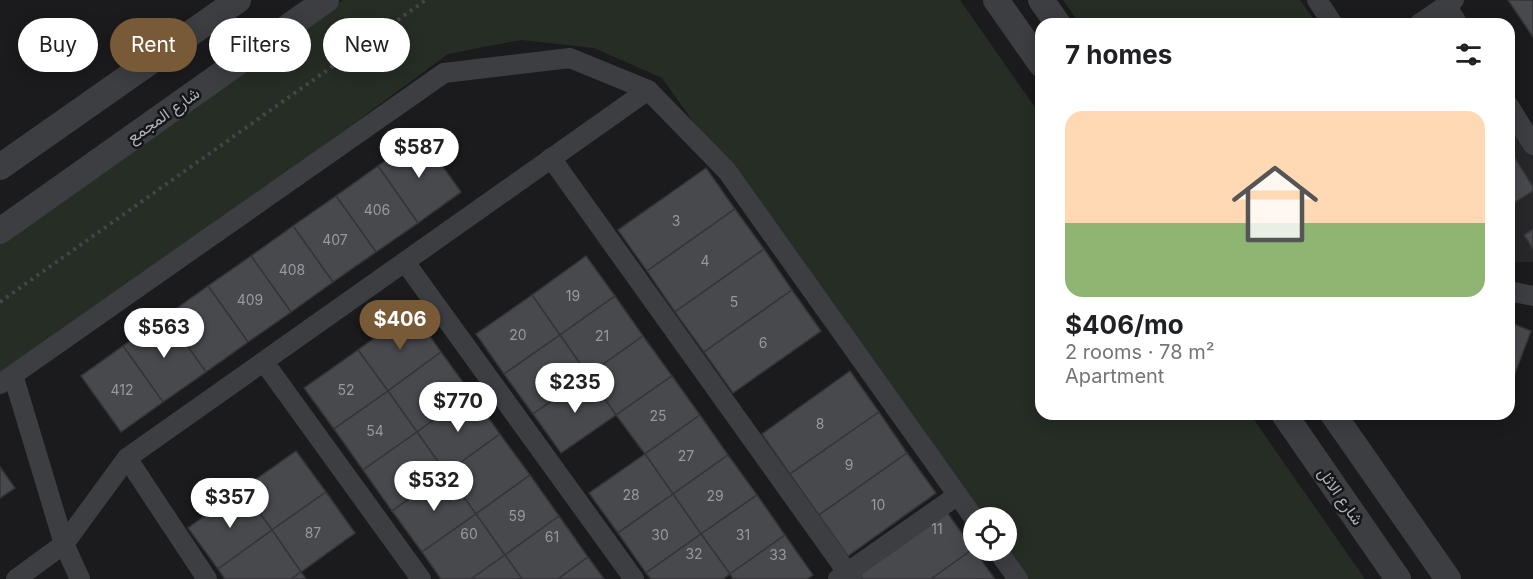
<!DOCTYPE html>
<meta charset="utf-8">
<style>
body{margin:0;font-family:Inter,Vazirmatn,sans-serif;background:#f6f6f6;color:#202124;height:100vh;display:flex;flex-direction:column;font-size:22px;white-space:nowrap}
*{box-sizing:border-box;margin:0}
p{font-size:20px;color:#757577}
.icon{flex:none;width:33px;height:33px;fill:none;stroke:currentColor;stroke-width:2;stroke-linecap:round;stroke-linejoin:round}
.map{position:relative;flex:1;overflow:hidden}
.details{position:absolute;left:1035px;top:18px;width:480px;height:402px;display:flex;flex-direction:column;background:#fff;border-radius:18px;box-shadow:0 3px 15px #0003}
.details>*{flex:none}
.top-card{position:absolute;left:18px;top:18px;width:570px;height:54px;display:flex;gap:12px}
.buttons{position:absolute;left:963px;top:507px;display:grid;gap:12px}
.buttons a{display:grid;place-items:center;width:54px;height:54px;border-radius:50%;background:#fff;box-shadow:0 3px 15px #0003;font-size:30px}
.price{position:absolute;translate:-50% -51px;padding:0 14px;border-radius:21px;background:#fff;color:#222;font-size:20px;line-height:39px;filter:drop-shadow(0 2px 3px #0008)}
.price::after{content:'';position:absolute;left:50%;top:36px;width:18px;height:14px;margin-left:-9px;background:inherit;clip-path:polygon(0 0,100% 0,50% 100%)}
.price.on{background:#785a36;color:#fff}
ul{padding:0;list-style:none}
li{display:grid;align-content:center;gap:12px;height:318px;padding:0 30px}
li span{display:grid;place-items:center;height:186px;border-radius:18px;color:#555}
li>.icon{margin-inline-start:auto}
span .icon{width:108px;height:108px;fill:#fffc;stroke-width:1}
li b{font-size:26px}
h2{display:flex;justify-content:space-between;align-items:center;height:72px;padding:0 30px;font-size:26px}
.chip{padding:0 21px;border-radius:27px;background:#fff;box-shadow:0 3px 15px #0003;font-size:21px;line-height:54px}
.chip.on{background:#785a36;color:#fff}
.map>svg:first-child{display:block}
.built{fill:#27272a}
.green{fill:#252d25}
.building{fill:#48494d;stroke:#353539;stroke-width:1.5}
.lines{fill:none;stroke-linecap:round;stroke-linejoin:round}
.path{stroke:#424549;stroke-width:4;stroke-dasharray:3 4.5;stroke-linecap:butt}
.minor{stroke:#3c3e42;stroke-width:20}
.tertiary{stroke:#3c3e42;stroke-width:26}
.labels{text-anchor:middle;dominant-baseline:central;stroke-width:5;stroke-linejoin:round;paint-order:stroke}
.number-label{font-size:14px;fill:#9599a0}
.street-label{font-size:16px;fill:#afb4bb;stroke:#161618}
</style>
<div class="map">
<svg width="1533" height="579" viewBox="0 0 1533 579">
<rect width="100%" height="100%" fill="#1b1b1d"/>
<!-- built -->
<polygon class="built" points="1509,118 1533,155 1533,262 1509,262"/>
<!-- green -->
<g class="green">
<polygon points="343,0 960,0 1041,116 1041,414 1250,414 1365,579 1020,579 1006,550 1006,518 976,517 662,78 594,48 521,40 448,54 0,384 0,239"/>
<polygon points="1063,0 1300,0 1317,24 1080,24"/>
</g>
<!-- building -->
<g class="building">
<polygon points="1508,0 1533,0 1533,37"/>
<polygon points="421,136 461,192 418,223 378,166"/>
<polygon points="1512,153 1533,187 1533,191 1509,206 1509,155"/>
<polygon points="378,166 418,223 376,252 336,196"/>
<polygon points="706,168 735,209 647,271 618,230"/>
<polygon points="336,196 376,252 333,282 293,226"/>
<polygon points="735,209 764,249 675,312 647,271"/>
<polygon points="293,226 333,282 291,312 251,256"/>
<polygon points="1533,229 1533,249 1524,235"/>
<polygon points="764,249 792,290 704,352 675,312"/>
<polygon points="251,256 291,312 248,342 208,286"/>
<polygon points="586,256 615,296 560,335 532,295"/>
<polygon points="208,286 248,342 206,372 166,316"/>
<polygon points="792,290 821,331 733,393 704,352"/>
<polygon points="532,295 560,335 504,374 476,334"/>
<polygon points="615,296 643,336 588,375 560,335"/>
<polygon points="412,311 441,352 388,391 358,350"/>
<polygon points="166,316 206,372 163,402 123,346"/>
<polygon points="1514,324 1531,331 1514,376 1509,374 1509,337"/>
<polygon points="560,335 588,375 533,414 504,374"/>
<polygon points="643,336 672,376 616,415 588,375"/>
<polygon points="123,346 163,402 121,432 81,376"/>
<polygon points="358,350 388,391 334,429 304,388"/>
<polygon points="441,352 471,393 417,432 388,391"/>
<polygon points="850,371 879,412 790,474 762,434"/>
<polygon points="588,375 616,415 561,453 533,414"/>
<polygon points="672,376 700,415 645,454 616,415"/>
<polygon points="388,391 417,432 363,470 334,429"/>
<polygon points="471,393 500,434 446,473 417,432"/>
<polygon points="879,412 907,453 819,515 790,474"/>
<polygon points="700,415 728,455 673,494 645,454"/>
<polygon points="417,432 446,473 392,511 363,470"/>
<polygon points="500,434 530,475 476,514 446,473"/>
<polygon points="296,451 326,492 272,530 242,489"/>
<polygon points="907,453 936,493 848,556 819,515"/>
<polygon points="645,454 673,494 618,533 589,493"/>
<polygon points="728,455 757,495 701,534 673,494"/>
<polygon points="0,467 15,488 0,498"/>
<polygon points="446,473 476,514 422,552 392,511"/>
<polygon points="530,475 559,516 505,555 476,514"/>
<polygon points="242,489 272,530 218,569 188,528"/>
<polygon points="326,492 355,533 301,572 272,530"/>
<polygon points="673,494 701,534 646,573 618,533"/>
<polygon points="757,495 785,535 730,574 701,534"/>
<polygon points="944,508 973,549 931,579 863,579 857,569"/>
<polygon points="476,514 505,555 471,579 441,579 422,552"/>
<polygon points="559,516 588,557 558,579 522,579 505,555"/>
<polygon points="272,530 301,572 291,579 225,579 218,569"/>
<polygon points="701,534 730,574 723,579 651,579 646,573"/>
<polygon points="785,535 813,575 807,579 733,579 730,574"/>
<polygon points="973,549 995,579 931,579"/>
<polygon points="505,555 522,579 471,579"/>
<polygon points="588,557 604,579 558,579"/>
<polygon points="301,572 306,579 291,579"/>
</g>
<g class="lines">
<!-- path -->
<polyline class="path" points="0,302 426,0"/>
<!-- minor -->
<g class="minor">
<polyline points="1317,0 1333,24"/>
<polyline points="1446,5 1458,24"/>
<polyline points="1419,24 1454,0"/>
<polyline points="1509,106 1533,145"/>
<polyline points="551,158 852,579"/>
<polyline points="405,262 634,579"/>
<polyline points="1509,291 1533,296"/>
<polyline points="264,362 421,579"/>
<polyline points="13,375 64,544 80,579"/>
<polyline points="0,384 444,73 570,58 648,90 727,171 974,518"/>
<polyline points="127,458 207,579"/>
<polyline points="997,550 1018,579"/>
<polyline points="16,579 64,544 127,458 648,90"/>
<polyline points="838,579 958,495"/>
</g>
<!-- tertiary -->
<g class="tertiary">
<polyline points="996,0 1041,64"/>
<polyline points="1041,0 1058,24"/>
<polyline points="0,167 238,0"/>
<polyline points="0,231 326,0"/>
<polyline points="1284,414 1398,579"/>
<polyline points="1333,414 1448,579"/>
</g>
</g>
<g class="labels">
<!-- number labels -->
<g class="number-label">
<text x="377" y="209">406</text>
<text x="676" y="220">3</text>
<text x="335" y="239">407</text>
<text x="705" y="260">4</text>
<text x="292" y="269">408</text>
<text x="573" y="295">19</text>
<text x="250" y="299">409</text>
<text x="734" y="301">5</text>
<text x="518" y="334">20</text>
<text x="602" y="335">21</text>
<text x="763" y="342">6</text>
<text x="122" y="389">412</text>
<text x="346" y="389">52</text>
<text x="658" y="415">25</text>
<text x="820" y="423">8</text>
<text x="375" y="430">54</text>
<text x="686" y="455">27</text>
<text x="849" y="464">9</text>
<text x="631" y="494">28</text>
<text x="715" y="495">29</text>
<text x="878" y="504">10</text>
<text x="517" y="515">59</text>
<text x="937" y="528">11</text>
<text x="313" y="532">87</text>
<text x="469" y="533">60</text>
<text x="660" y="534">30</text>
<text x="743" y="534">31</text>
<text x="552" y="536">61</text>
<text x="694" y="553">32</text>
<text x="778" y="554">33</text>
</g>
<!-- street labels -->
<g class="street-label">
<text transform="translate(163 115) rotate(-35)">شارع المجمع</text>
<text transform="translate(1341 496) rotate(55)">شارع الاثل</text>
</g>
</g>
</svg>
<div class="buttons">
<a><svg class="icon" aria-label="locate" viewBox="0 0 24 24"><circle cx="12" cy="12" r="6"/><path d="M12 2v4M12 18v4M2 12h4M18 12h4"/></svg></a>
</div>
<b class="price" style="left:419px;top:179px">$587</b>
<b class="price on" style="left:400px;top:351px">$406</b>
<b class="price" style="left:164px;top:359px">$563</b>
<b class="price" style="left:575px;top:414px">$235</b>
<b class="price" style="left:458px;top:433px">$770</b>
<b class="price" style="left:434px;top:512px">$532</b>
<b class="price" style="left:230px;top:529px">$357</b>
<div class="top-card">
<a class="chip">Buy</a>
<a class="chip on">Rent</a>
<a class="chip">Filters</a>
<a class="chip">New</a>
</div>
<section class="details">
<h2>7 homes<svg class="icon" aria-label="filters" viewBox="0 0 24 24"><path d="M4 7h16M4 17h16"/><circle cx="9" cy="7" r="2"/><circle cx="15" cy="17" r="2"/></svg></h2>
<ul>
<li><span style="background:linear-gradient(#ffd9b3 60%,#8fb573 0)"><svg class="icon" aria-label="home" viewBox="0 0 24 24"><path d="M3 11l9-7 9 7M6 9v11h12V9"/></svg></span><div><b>$406/mo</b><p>2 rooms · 78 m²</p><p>Apartment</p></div></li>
</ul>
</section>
</div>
